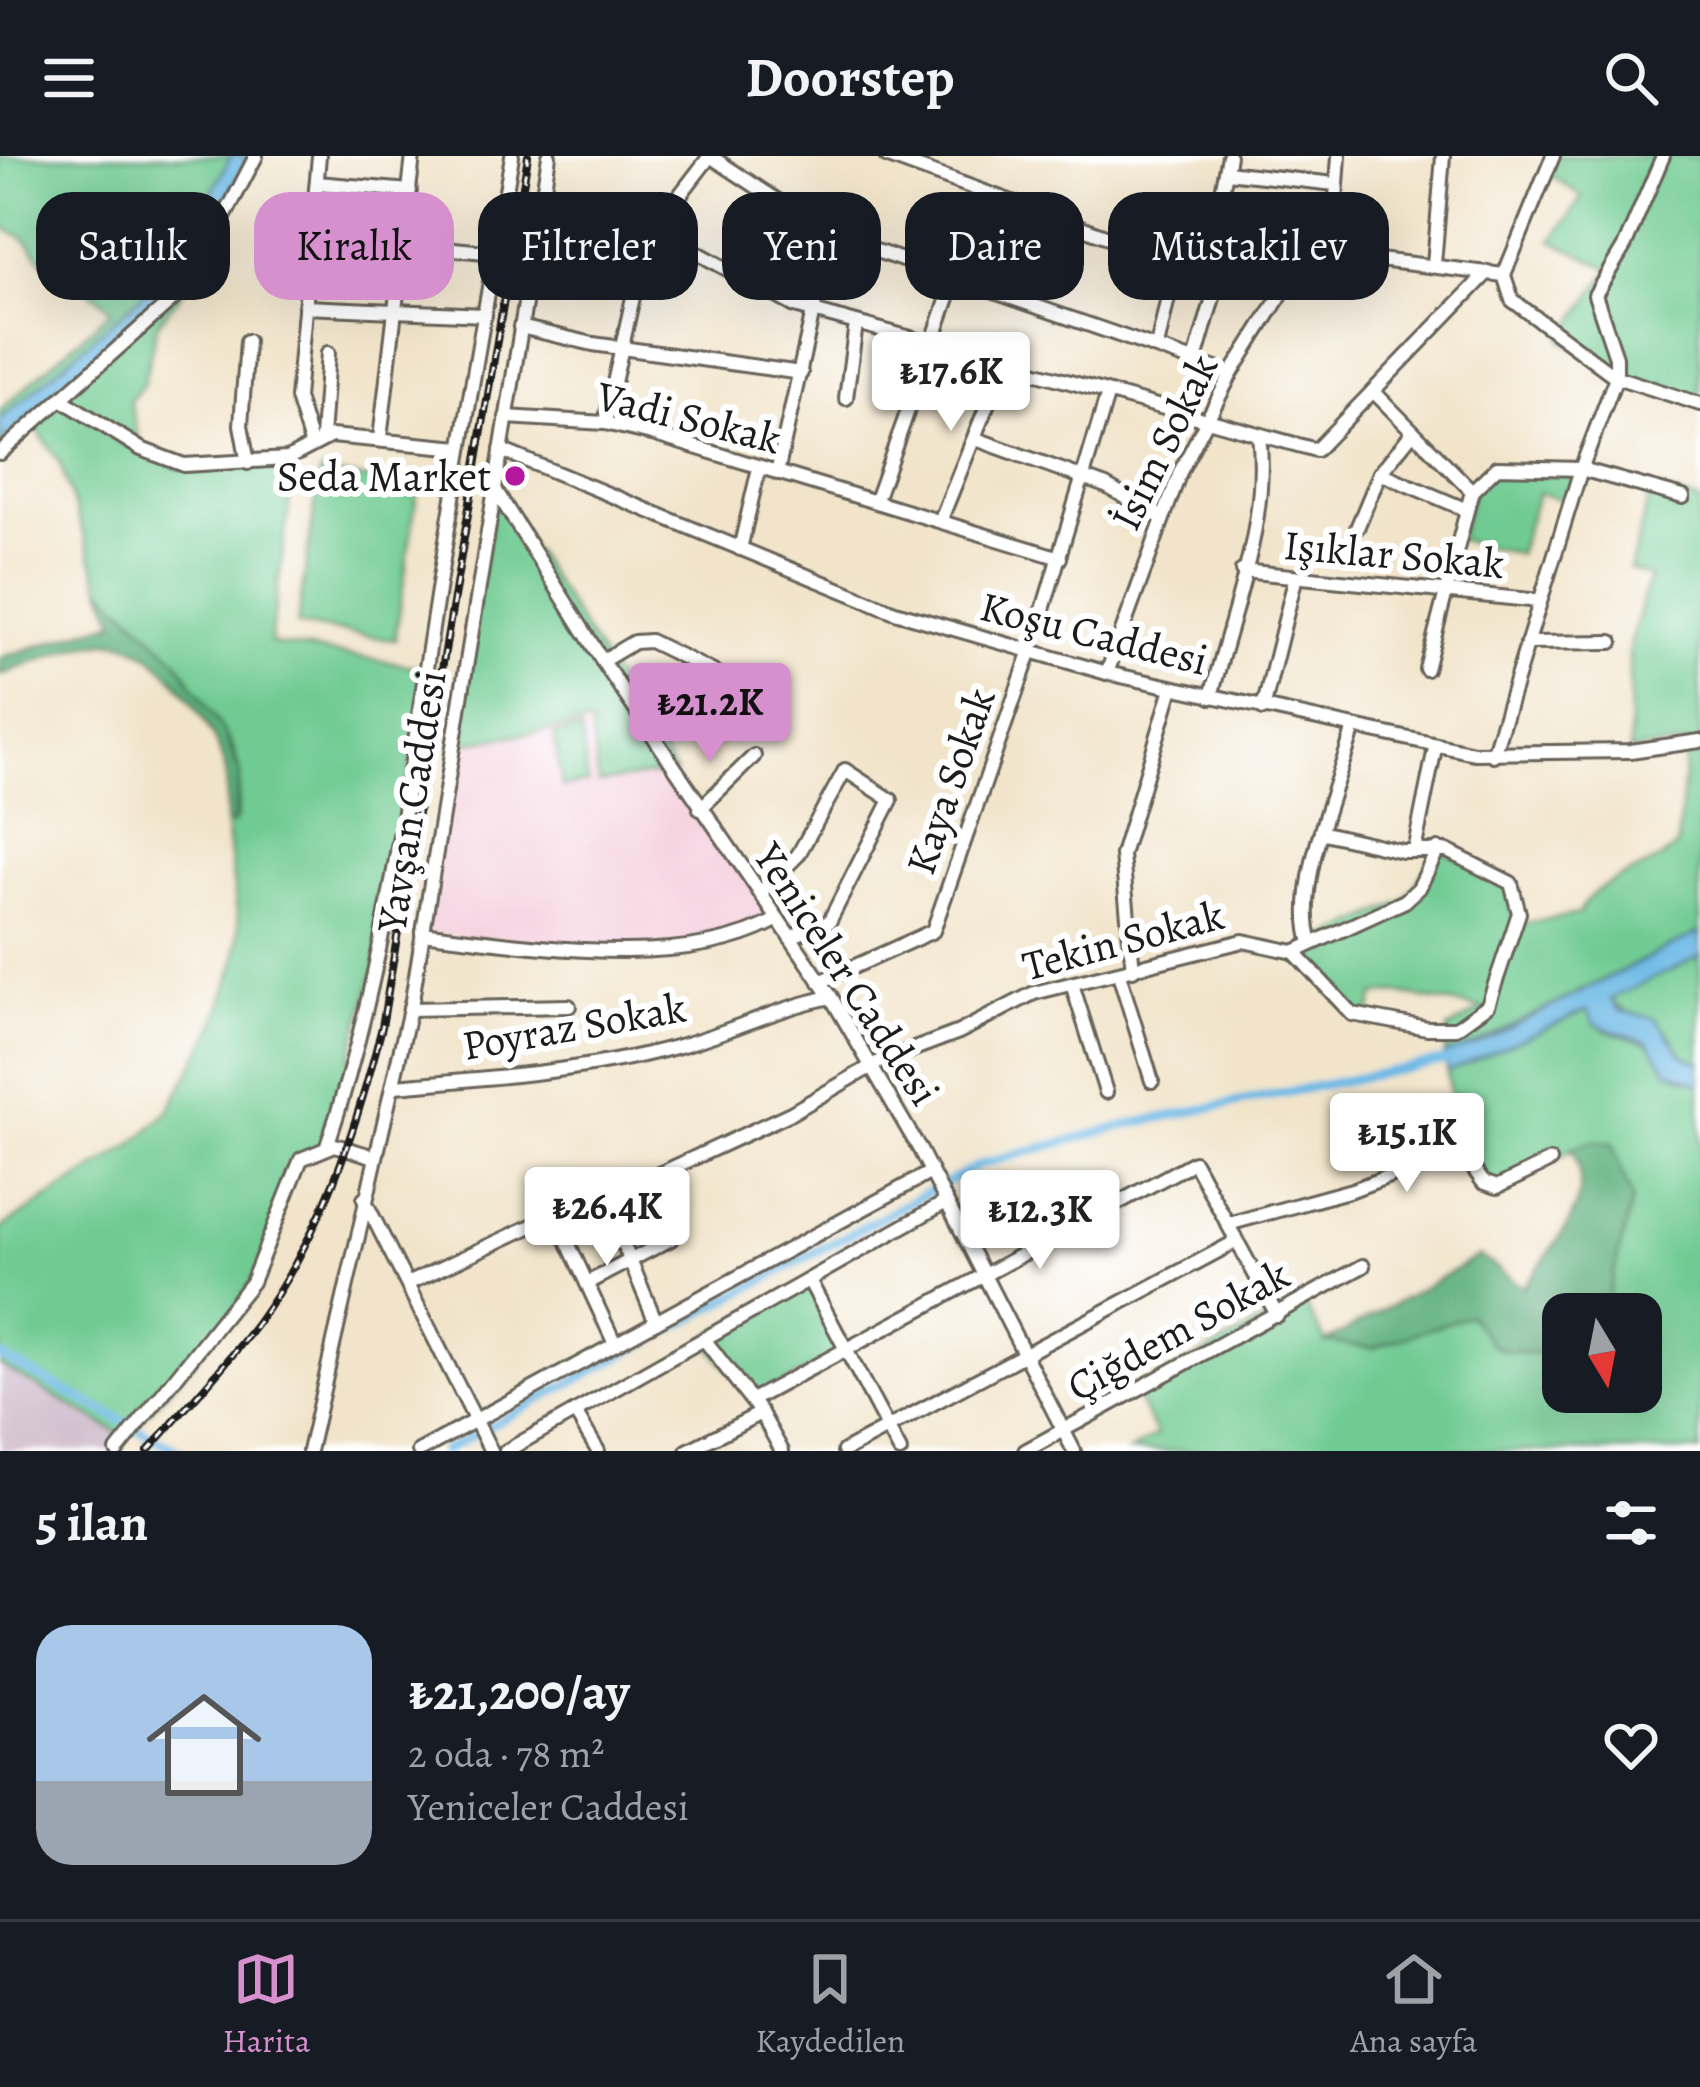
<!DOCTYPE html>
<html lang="tr">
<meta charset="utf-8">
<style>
body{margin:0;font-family:Alegreya,serif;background:#242831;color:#f1f3f6;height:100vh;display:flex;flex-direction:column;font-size:45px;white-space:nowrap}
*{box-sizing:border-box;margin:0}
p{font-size:39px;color:#9ea1a6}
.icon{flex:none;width:66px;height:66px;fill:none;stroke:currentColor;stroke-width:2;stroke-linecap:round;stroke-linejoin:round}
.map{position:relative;height:1295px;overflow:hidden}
.side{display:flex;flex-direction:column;background:#171b24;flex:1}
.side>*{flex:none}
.hud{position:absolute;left:36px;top:36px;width:1629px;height:108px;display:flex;gap:24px}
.needle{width:78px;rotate:170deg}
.controls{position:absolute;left:1542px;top:1137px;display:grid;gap:24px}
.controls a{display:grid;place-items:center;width:120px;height:120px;border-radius:24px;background:#171b24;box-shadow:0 12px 48px #0002;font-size:60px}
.price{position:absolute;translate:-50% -102px;padding:0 27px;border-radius:12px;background:#fff;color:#222;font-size:39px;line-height:78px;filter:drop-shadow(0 3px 6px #0008)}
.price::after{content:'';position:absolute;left:50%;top:72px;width:36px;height:27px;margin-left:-18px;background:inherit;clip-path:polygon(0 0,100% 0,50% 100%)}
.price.current{background:#d690ce;color:#111}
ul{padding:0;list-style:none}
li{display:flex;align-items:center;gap:36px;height:300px;padding:0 36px}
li+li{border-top:3px solid #363941}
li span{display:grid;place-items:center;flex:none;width:336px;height:240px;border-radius:36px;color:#555}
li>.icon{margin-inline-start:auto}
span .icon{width:144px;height:144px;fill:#fffc;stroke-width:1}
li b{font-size:51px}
h2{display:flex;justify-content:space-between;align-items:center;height:144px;padding:0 36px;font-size:51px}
.tag{padding:0 42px;border-radius:36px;background:#171b24;box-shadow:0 12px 48px #0002;font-size:42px;line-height:108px}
.tag.current{background:#d690ce;color:#111}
header{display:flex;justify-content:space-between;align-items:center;height:156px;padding:0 36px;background:#171b24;font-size:54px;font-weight:600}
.tabs{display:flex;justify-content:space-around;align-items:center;height:168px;border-top:3px solid #363941;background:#171b24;font-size:33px;color:#9ea1a6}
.tabs a{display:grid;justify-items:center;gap:6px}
.tabs .current{color:#d690ce}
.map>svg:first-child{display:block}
.built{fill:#f4cfdd}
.industrial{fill:#d0bdcd}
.green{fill:#70cb92;stroke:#467457;stroke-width:3}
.forest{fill:#5caf7c;stroke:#3c664c;stroke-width:3}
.water{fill:#6db9e6;stroke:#446a81;stroke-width:3}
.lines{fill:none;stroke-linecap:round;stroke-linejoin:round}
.canal{stroke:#6db9e6;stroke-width:9}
.minor-casing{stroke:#676259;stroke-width:18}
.minor{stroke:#fff;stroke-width:12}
.rail-casing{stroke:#1c1c1c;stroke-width:8}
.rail{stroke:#fff;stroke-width:3;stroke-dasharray:9;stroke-linecap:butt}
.poi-dot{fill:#b5179e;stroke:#fff;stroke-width:4.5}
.labels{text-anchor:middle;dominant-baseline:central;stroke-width:12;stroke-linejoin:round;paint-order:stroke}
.street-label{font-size:42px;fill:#1c1c1c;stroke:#fff}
.poi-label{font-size:42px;fill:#1c1c1c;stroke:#fff;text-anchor:end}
</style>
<header><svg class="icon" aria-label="menu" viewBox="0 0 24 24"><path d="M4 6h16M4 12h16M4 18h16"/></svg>Doorstep<svg class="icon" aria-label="search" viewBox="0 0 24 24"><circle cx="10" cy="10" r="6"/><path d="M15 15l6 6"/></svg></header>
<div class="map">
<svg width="1700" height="1295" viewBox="0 0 1700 1295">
<rect width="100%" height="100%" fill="#fff"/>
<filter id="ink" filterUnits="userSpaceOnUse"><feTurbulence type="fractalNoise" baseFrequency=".00833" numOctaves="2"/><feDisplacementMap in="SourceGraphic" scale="24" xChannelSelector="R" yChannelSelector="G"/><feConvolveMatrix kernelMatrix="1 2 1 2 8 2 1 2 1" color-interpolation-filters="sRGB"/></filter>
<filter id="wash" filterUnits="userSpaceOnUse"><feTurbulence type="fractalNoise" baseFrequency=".004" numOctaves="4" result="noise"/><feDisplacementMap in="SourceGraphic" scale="48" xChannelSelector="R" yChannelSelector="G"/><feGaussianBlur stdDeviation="2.7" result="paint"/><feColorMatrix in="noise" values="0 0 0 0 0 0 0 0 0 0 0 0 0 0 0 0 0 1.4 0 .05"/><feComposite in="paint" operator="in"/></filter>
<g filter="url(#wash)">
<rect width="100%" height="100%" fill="#f1e4ca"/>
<!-- built -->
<polygon class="built" points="590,568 675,616 778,763 762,772 650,794 422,777 453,589"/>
<!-- industrial -->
<polygon class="industrial" points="0,1209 104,1267 127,1282 117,1295 0,1295"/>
<!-- green -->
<g class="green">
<polygon points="0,0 231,0 172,113 0,264 0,254 112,154 85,131 62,129 24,82 0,70"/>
<path d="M 249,0 L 256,0 L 200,113 L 157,169 L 143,229 L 130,245 L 141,293 L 171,306 L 199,310 L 296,300 L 270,487 L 426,512 L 381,789 L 327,990 C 278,1005 281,1066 262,1106 C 232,1172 172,1225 127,1282 L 0,1209 L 0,1073 L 132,989 L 168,956 L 216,867 L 235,808 L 239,774 L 226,667 L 237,663 L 240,618 L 233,591 L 177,504 L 101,431 L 60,307 L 33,268 L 0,297 L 0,287 L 184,125 Z"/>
<polygon points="1553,0 1700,0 1700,248 1658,237 1561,184 1610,113 1552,85 1582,41 1546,16"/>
<polygon points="1497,311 1581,313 1571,346 1538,337 1518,398 1458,384 1472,335"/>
<polygon points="320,316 418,331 395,484 297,469"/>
<path d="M 1651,332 L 1700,346 L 1700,776 L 1462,894 L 1445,898 L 1448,873 L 1483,853 L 1394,837 L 1375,839 L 1369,862 L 1360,861 L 1294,796 L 1405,745 L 1438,693 L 1504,722 L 1516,769 L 1579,758 C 1589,723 1649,718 1677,690 L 1687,588 L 1630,595 L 1629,493 L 1649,421 L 1630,413 Z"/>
<polygon points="495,334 675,616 599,627 590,568 453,589"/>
<polygon points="581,574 588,627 562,631 554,578"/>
<path d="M 1700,800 L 1700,906 C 1676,901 1678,887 1664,872 C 1648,855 1624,862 1611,842 Z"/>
<path d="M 1587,854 L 1605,874 L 1649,887 L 1678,920 L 1700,928 L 1700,1295 L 1129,1295 L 1157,1279 L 1134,1236 L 1302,1144 L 1326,1186 L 1469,1159 L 1491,1188 L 1506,1195 L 1563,1201 L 1563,1236 L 1641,1236 L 1641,1158 L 1604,1158 L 1632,1044 L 1593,985 L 1497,1031 C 1488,1022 1476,1013 1468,1002 C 1460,992 1448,930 1447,916 Z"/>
<polygon points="809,1124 846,1194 752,1244 704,1183"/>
</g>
<!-- forest -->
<g class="forest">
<path d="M 101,431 L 177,504 L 225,578 L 240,618 L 233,668 L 226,667 C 225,648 229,629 225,611 C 215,570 156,481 109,486 C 73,489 34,508 0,519 L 0,502 L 116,465 Z"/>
<path d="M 1593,985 L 1612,988 L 1632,1044 L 1604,1158 L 1563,1158 L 1563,1201 L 1506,1195 L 1491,1188 L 1469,1159 L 1374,1192 L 1326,1186 L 1479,1100 L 1523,1131 C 1553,1092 1600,1042 1571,993 Z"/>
</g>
<!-- water -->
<g class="water">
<polygon points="231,0 249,0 184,125 0,287 0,264 172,113"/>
<polygon points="1700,776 1700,800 1611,843 1620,855 1656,862 1682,899 1700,906 1700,928 1667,914 1649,886 1596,869 1587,854 1447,916 1445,898 1477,888"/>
</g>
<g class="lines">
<!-- canal -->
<g class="canal">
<polyline points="0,1200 179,1295"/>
<polyline points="443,1295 979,1009 1130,968 1457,902"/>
</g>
</g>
</g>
<g filter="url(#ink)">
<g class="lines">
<defs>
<g id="minor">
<polyline points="710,0 830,79 1231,218"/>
<polyline points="886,0 1130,89 1229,86 1504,119"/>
<polyline points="1553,0 1504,119 1512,144 1616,221 1700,248"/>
<polyline points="1226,16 1335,28"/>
<polyline points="317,27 410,35"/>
<polyline points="542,39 652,72 795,150 1316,294 1488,116"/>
<polyline points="1212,86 1229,0"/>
<polyline points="402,88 495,97"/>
<polyline points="1332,99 1339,0"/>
<polyline points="1434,108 1443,0"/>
<polyline points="305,151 485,159"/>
<polyline points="520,171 593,188 801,217"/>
<polyline points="247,185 241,269 248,307"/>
<polyline points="1157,191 1180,87"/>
<polyline points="1195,204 1229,86"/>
<polyline points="1373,235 1472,335"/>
<polyline points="846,242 856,168"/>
<polyline points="61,243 141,293 184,309 287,303 331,280 460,292"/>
<polyline points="506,261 605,267 652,278 1060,402"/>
<polyline points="605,267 646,83 710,0"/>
<polyline points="322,281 328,197"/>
<polyline points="380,283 413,0"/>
<polyline points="976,283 1106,330 1159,360"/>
<polyline points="311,287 297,242 319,0"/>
<polyline points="501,294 895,456 1107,517 1474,597 1630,595 1700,585"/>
<polyline points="0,297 189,129 256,0"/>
<polyline points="777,317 830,79"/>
<polyline points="1380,317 1467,354"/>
<polyline points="496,335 607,512 831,841 920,994 1074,1295"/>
<polyline points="876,344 954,125"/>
<polyline points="941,363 1003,210"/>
<polyline points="1357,372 1380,317 1413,276"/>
<polyline points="740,393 759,312"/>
<polyline points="1242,415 1540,445"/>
<polyline points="1527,487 1612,486"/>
<polyline points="602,505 634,486 650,485 738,528"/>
<polyline points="1426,513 1472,335 1497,311 1581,313 1683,341"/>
<polyline points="1107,517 1180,316 1231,218 1307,97"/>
<path d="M 1211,541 C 1231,460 1270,364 1259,279"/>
<polyline points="1263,553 1295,424"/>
<polyline points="1493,599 1581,313 1616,221 1616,201 1595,139 1625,89 1663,0"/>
<polyline points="700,653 754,600"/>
<polyline points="1414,695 1435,592"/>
<polyline points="760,737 798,699 845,614 891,644 829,766 790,781"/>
<path d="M 422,777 C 525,789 684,817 778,763"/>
<path d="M 1311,787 C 1293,730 1337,631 1353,574"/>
<polyline points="1294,796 1352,858 1427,872 1456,872 1488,849 1519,757 1511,727 1447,695 1402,695 1324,677"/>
<polyline points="1133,814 1122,699 1172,532"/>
<polyline points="1119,818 1152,925"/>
<polyline points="820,826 933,775 1030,497 1108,237"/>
<polyline points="1072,828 1106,936"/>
<polyline points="410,853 569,850"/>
<path d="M 395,930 C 487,922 582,916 672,892 C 727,878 775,852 831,841"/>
<path d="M 327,990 C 384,820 406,642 433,466 C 457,310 485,155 512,0"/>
<polyline points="603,1040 656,1166"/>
<polyline points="364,1043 491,1295"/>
<polyline points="555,1059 615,1188"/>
<polyline points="1228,1068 1352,1034 1453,996 1464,999 1483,1026 1497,1031 1550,1005"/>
<polyline points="809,1124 900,1295"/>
<polyline points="409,1127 555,1059 668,1014 791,957 877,907 959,876 1034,837 1243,785 1294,796 1405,745 1419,732 1438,693"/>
<polyline points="587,1127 671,1083 643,1024"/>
<polyline points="704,1183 761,1257 782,1295"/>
<polyline points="752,1244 1194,1006 1277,1159"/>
<polyline points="575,1256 598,1295"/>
<polyline points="117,1295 252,1126 301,1003 335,989 375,1001"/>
<polyline points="309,1295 412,844 549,0"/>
<polyline points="419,1295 931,1016"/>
<polyline points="506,1295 946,1046"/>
<polyline points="687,1295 761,1257"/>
<polyline points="844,1295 1237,1085"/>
<polyline points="1025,1295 1363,1110"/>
</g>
</defs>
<!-- minor casing -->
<use href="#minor" class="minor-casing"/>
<!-- minor -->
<use href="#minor" class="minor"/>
<defs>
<path id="rail" d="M 148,1295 C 184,1253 224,1212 257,1168 C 322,1078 355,977 382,871 L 528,0"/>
</defs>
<!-- rail casing -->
<use href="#rail" class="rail-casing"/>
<!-- rail -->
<use href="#rail" class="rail"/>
</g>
</g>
<!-- markers -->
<circle class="poi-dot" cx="515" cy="320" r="12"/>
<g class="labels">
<!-- street labels -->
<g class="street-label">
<text transform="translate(689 261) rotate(14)">Vadi Sokak</text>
<text transform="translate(1164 286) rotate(-64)">İsim Sokak</text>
<text transform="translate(1394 398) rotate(5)">Işıklar Sokak</text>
<text transform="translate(1094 477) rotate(14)">Koşu Caddesi</text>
<text transform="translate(950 625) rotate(-71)">Kaya Sokak</text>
<text transform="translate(411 645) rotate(-81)">Yavşan Caddesi</text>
<text transform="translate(1123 784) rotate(-15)">Tekin Sokak</text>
<text transform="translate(847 818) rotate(57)">Yeniceler Caddesi</text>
<text transform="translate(574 870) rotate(-10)">Poyraz Sokak</text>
<text transform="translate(1178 1174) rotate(-29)">Çiğdem Sokak</text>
</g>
<!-- poi labels -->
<g class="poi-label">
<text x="491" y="320">Seda Market</text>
</g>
</g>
</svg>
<div class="controls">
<a><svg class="needle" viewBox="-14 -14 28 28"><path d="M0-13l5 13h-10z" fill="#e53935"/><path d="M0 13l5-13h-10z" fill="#9ea1a6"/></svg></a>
</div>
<b class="price" style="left:951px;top:278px">₺17.6K</b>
<b class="price current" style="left:710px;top:609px">₺21.2K</b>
<b class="price" style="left:1407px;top:1039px">₺15.1K</b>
<b class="price" style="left:607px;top:1113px">₺26.4K</b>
<b class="price" style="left:1040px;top:1116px">₺12.3K</b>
<div class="hud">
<a class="tag">Satılık</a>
<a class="tag current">Kiralık</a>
<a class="tag">Filtreler</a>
<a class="tag">Yeni</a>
<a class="tag">Daire</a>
<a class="tag">Müstakil ev</a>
</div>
</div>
<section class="side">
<h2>5 ilan<svg class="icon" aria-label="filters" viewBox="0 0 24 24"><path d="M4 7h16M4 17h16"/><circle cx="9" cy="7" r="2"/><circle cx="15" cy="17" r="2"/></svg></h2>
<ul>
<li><span style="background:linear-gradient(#a9c7e8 65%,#9aa5b1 0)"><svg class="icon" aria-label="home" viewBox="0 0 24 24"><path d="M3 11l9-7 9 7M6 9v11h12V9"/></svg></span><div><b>₺21,200/ay</b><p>2 oda · 78 m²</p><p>Yeniceler Caddesi</p></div><svg class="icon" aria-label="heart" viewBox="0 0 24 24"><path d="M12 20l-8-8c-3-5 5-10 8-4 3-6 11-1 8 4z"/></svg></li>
</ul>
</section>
<nav class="tabs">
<a class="current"><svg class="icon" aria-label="map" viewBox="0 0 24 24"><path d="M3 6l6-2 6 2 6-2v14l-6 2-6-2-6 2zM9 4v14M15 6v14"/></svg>Harita</a>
<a><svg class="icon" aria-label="saved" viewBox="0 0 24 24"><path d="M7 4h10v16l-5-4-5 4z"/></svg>Kaydedilen</a>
<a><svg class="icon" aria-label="home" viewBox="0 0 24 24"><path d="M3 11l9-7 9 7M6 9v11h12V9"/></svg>Ana sayfa</a>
</nav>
